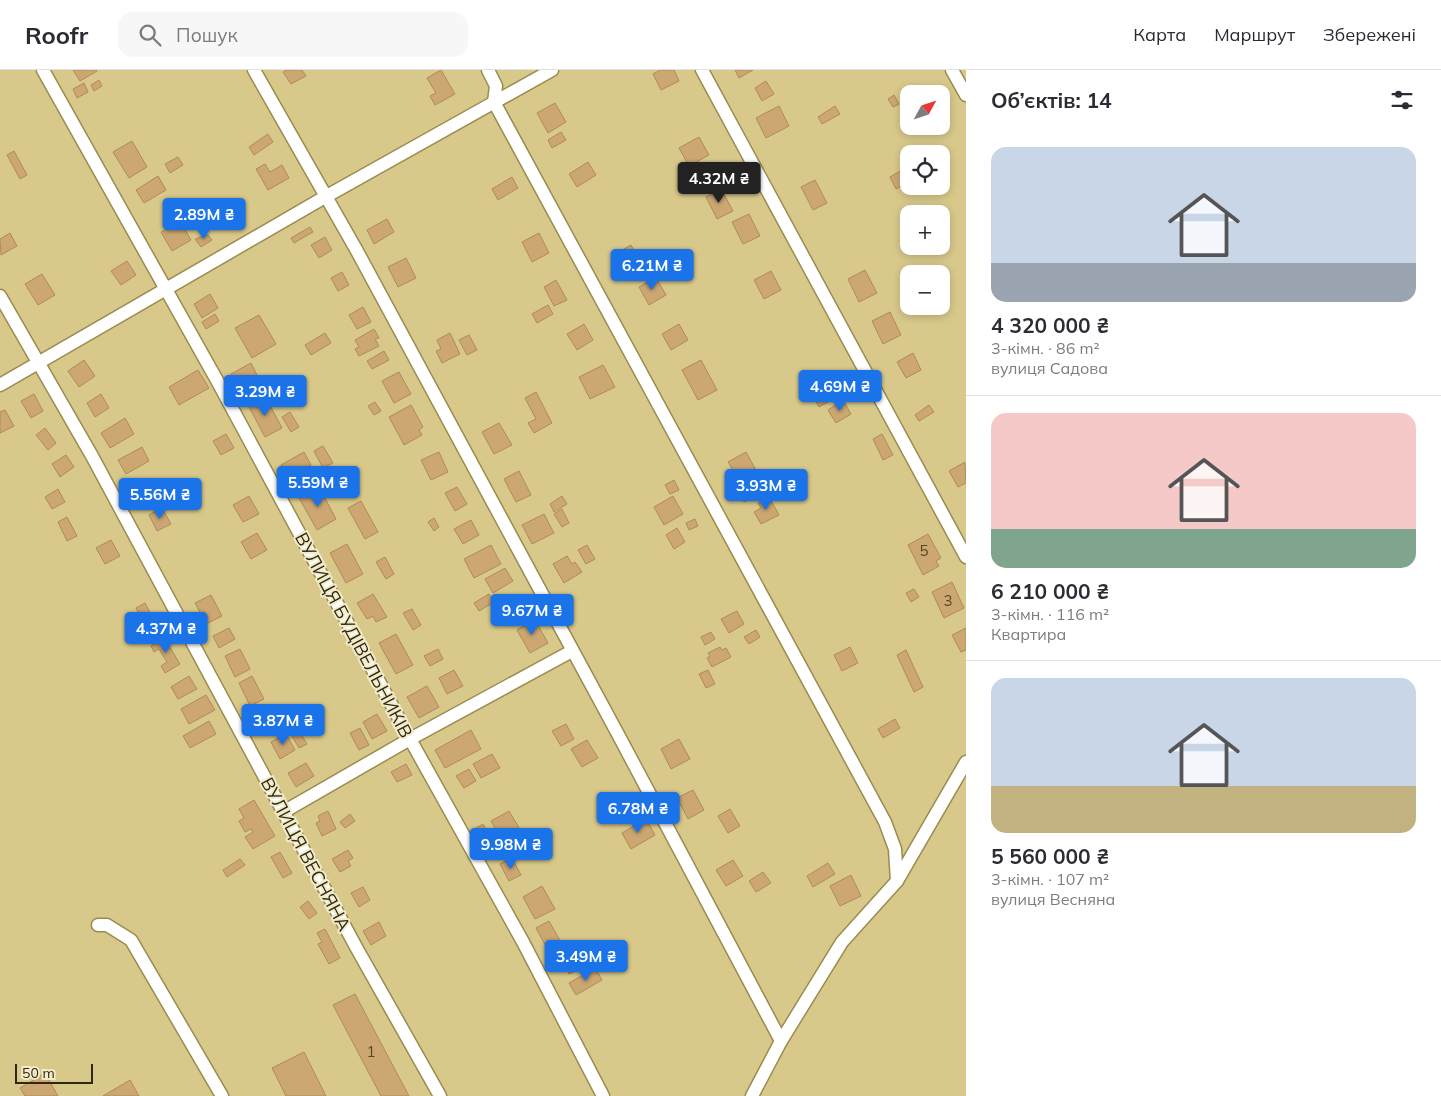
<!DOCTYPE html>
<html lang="uk">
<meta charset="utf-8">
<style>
body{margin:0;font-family:Mulish,sans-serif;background:#f7f7f7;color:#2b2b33;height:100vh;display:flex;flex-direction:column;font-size:19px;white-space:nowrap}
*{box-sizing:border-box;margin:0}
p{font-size:16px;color:#7c7c81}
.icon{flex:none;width:28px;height:28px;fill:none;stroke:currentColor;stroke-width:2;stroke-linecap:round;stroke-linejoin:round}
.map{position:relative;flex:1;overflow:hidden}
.sheet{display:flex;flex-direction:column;background:#fff;width:475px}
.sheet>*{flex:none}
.needle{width:32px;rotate:50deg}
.fabs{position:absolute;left:900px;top:15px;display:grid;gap:10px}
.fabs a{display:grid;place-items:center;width:50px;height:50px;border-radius:10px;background:#fff;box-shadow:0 2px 8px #0003;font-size:25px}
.scale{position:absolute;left:15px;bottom:12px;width:78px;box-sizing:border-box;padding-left:5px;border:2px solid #2e280e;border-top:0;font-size:14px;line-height:18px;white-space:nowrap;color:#2e280e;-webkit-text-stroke:4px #f1eacb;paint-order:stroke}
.price{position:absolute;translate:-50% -42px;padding:0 11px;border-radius:5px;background:#1a73e8;color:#fff;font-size:16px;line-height:32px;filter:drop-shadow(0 1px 2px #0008)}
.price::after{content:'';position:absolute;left:50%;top:30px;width:15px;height:11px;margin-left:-8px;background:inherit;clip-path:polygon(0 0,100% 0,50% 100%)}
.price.active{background:#222;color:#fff}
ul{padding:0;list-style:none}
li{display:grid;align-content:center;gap:10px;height:265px;padding:0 25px}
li+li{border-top:1px solid #e1e1e2}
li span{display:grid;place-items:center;height:155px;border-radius:15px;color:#555}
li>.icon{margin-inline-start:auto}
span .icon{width:90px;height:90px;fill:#fffc;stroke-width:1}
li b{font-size:21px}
h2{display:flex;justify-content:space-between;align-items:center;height:60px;padding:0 25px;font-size:21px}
header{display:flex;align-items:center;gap:30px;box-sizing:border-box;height:70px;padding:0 25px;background:#fff;border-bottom:1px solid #e1e1e2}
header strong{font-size:24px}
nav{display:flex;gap:28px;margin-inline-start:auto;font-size:18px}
.search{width:350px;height:45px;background:#f7f7f7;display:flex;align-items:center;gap:12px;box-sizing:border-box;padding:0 18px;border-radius:15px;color:#7c7c81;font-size:19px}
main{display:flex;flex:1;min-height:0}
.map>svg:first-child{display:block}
.building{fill:#cca772;stroke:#af8b56}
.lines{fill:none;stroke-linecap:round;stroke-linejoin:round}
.minor-casing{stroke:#9a8c4f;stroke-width:15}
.minor{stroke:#fff;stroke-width:12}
.labels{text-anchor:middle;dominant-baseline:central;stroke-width:4;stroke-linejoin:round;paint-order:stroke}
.number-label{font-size:15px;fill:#564827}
.street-label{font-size:18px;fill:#2e280e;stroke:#f1eacb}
</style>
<header>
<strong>Roofr</strong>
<div class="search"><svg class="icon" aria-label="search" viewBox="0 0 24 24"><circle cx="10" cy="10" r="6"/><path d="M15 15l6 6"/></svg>Пошук</div>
<nav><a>Карта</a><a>Маршрут</a><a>Збережені</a></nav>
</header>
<main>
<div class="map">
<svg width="966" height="1026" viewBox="0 0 966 1026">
<rect width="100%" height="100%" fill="#d8c98b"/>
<!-- building -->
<g class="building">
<polygon points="73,0 97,0 97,1 80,11"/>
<polygon points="286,0 302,0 306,6 291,14 283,2"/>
<polygon points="441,0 455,24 435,35 430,26 436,23 427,8"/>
<polygon points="660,0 674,0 679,11 661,20 653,4"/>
<polygon points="735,0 753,0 739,8"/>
<polygon points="99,10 102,16 94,21 91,15"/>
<polygon points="766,11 774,24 762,31 755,18"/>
<polygon points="84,13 88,22 77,28 73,19"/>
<polygon points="894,25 899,34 893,37 888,29"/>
<polygon points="555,33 566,52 548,63 537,43"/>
<polygon points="779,36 789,56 766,68 756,48"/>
<polygon points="835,36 840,44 822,54 818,47"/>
<polygon points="561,62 566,70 552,78 548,70"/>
<polygon points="268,64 273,72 254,85 249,77"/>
<polygon points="699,67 709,85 689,96 679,78"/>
<polygon points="132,71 147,97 129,108 113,82"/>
<polygon points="14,81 27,105 20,109 7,85"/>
<polygon points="178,87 183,95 170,103 165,94"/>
<polygon points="588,92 596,105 577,117 569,104"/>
<polygon points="265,94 270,102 282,95 289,108 268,120 256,99"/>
<polygon points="907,97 909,112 896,119 890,107"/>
<polygon points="158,106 166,120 144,133 136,120"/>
<polygon points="512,107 518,118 498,130 492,119"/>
<polygon points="815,110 827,133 813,140 801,117"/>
<polygon points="721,119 733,141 717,149 706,127"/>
<polygon points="749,144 760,166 743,174 732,152"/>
<polygon points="387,149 394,162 374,174 367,160"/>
<polygon points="180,151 191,170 172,181 161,162"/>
<polygon points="310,157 313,162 294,173 291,168"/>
<polygon points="10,163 17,176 1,185 0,169"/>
<polygon points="539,163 549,183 532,192 522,172"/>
<polygon points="208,165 212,170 201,177 195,169"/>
<polygon points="325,167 332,180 319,188 311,175"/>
<polygon points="631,175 638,188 622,197 615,184"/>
<polygon points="406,188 416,208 398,217 388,197"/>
<polygon points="127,191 136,205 121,215 111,201"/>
<polygon points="865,200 877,223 859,232 848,209"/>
<polygon points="771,201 781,220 764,229 754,210"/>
<polygon points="342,202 349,215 338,221 331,208"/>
<polygon points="42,204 55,225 38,235 25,214"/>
<polygon points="656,208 666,225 649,235 639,217"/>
<polygon points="556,210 567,230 554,236 544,217"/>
<polygon points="210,224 218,238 202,248 194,234"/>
<polygon points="548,235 553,244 537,253 532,244"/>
<polygon points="363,237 371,252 357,259 349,245"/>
<polygon points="890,242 901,265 883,274 872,251"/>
<polygon points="215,244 219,251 206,259 202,252"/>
<polygon points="259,245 276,274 252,288 235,258"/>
<polygon points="584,254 593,270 577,280 567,264"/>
<polygon points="679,254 688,270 671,280 662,264"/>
<polygon points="374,259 379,268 375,269 379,276 359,286 355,279 359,277 355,270"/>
<polygon points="325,263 331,273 311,285 305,275"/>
<polygon points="450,263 460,284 442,293 436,281 441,279 437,270"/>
<polygon points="469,265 477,280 467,285 459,270"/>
<polygon points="384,281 389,290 372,299 367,291"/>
<polygon points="913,283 921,300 906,308 897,292"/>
<polygon points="84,290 95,306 79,317 68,301"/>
<polygon points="701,290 717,320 698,330 682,300"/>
<polygon points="251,293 257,305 237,316 231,304"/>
<polygon points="603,295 615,317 590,329 579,307"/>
<polygon points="198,300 209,318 179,335 169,317"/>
<polygon points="399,302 411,324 394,333 382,311"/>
<polygon points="831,312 839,326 819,337 811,323"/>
<polygon points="536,322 552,353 534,363 528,353 536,349 525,328"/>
<polygon points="34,324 43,341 31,348 21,331"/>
<polygon points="101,324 109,338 95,347 87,333"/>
<polygon points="265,326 282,358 265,367 248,335"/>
<polygon points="843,330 851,344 836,353 828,340"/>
<polygon points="375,332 381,341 374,345 368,336"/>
<polygon points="411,335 423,357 419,360 422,365 404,375 389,347"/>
<polygon points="929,335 934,342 919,351 915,345"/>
<polygon points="5,340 14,356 0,363 0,342"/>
<polygon points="290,342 299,357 291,362 282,347"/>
<polygon points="125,348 134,364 110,378 101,363"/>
<polygon points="499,353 512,375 494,384 482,362"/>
<polygon points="45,358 56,373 48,380 36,365"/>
<polygon points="226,364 234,378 221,385 213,371"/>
<polygon points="882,364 893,385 883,390 873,369"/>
<polygon points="323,376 333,393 323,398 314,381"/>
<polygon points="142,377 149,391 126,404 118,390"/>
<polygon points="304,382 311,395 288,407 281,395"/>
<polygon points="439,382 448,402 431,410 421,390"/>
<polygon points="746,382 757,402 740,412 728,392"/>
<polygon points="66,385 74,397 60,407 52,394"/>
<polygon points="965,392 966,413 958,417 949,401"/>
<polygon points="338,399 343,409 335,413 330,403"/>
<polygon points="519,401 531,425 516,432 504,409"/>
<polygon points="148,408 152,415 159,410 165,420 143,433 133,415"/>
<polygon points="755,408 763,422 744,432 737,418"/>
<polygon points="674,410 679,420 670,424 665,415"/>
<polygon points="319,417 336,449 317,460 299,428"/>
<polygon points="457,417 467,434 455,441 445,423"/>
<polygon points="58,419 65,432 52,439 45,427"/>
<polygon points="249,426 259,444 243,452 233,435"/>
<polygon points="562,426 567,434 554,442 550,434"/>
<polygon points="673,426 683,444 664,455 654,437"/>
<polygon points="769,427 779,445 761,454 754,442 761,438 758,433"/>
<polygon points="361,431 378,462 365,469 348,438"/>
<polygon points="162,438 171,454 157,461 149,445"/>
<polygon points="562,439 569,453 562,457 554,444"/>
<polygon points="544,444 554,463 532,474 522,455"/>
<polygon points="67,447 77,466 67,471 58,452"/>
<polygon points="434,448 439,457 434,461 428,452"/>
<polygon points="695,449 698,456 689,460 686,453"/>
<polygon points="471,450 479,465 463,474 454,459"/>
<polygon points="677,458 685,472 674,479 666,465"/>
<polygon points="257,463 267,480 251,489 241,472"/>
<polygon points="928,464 941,488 936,491 939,496 923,505 908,475"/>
<polygon points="111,470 120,486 105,494 96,478"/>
<polygon points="347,474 363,504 346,513 330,483"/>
<polygon points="491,475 501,494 474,508 464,489"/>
<polygon points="587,475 595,489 586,494 578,480"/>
<polygon points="567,486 572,494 575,492 582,502 564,513 553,494"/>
<polygon points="385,487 394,504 386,509 376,492"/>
<polygon points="505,498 513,511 493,523 485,509"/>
<polygon points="952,512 964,538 944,548 932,522"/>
<polygon points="914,519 919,527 911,532 906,523"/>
<polygon points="373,524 387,547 376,552 373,546 367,549 357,533"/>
<polygon points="489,524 494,532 479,541 474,533"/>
<polygon points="211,525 222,546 206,554 195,533"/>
<polygon points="145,533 156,554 143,561 139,556 144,553 136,538"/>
<polygon points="412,539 421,555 413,560 403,543"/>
<polygon points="737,541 744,554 729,563 721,549"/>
<polygon points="535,550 548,573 530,583 517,560"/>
<polygon points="229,558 235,569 219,578 213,566"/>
<polygon points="966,558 966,580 961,582 952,565"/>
<polygon points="756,560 760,567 749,574 744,567"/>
<polygon points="711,562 715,569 705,575 701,567"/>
<polygon points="396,564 413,595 396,604 379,573"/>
<polygon points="163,566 180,594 165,603 161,596 167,592 159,579 154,582 151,576 156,573 155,571"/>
<polygon points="720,577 722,580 726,578 731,587 712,597 707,588 710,586 708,583"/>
<polygon points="850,577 858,593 842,601 834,585"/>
<polygon points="240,579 250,599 235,607 225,586"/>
<polygon points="438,579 443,589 430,596 424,586"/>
<polygon points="906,580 923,617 914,622 897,585"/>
<polygon points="454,600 463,616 447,624 439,608"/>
<polygon points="708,600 715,614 706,618 699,604"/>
<polygon points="189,606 197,619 178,629 171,617"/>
<polygon points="252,606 264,629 250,636 239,613"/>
<polygon points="427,616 439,637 419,648 407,627"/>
<polygon points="206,625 215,640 189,654 181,639"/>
<polygon points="274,640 281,652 265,660 259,649"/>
<polygon points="377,644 387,661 372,669 363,652"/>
<polygon points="895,649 900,658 883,668 878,659"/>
<polygon points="209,651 216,664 190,678 183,666"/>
<polygon points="566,654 574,669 561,676 552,661"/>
<polygon points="360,658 369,675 359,680 350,663"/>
<polygon points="298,659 307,674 299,678 290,663"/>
<polygon points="471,660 481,679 445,698 435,680"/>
<polygon points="286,664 295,680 280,689 271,672"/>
<polygon points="679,669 690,689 671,699 661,679"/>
<polygon points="587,670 598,688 582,697 571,679"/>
<polygon points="492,684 500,698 481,708 473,694"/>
<polygon points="306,693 314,706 296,717 288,703"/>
<polygon points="406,694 412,705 397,712 391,702"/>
<polygon points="469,699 476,711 464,718 456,706"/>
<polygon points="693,720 704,740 688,749 677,728"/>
<polygon points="620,725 629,742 613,751 604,734"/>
<polygon points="254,730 275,766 253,779 245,767 253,762 251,759 245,762 239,751 244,748 239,739"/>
<polygon points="730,739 740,756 728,763 718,746"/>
<polygon points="328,741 336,759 322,766 316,753 320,751 318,746"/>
<polygon points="509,741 521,761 503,772 491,751"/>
<polygon points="350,744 355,751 345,758 340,752"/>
<polygon points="646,749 655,765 631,779 622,763"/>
<polygon points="483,754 488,763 478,769 473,760"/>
<polygon points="348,780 353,788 348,791 351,796 340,802 332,789"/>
<polygon points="280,782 292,803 283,808 271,787"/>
<polygon points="512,788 521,805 509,811 500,794"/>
<polygon points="240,789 245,795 227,807 223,800"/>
<polygon points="733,790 743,806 726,816 716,800"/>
<polygon points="828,793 835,804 813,817 807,806"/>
<polygon points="763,802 771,813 756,822 749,811"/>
<polygon points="851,805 861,826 840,836 830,816"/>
<polygon points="542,816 555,839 535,849 523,827"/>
<polygon points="363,817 370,830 359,837 351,823"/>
<polygon points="308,831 317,843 309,849 300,837"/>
<polygon points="549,851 563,876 550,884 536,858"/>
<polygon points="379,852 386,866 371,875 363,861"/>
<polygon points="325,859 340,888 329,894 318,874 322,872 317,863"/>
<polygon points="572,886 579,899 569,904 562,891"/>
<polygon points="595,898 602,910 576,925 569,913"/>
<polygon points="355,924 409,1026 381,1026 333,935"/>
<polygon points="304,982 326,1026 286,1026 272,998"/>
<polygon points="45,1003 58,1026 25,1026 20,1018"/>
<polygon points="130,1010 139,1026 103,1026"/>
</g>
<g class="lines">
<defs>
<g id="minor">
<polyline points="43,0 219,314 410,669 523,872 603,1026"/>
<polyline points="254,0 357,181 620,668 781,971"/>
<polyline points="488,0 496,16 494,32 885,752 895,779 897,811"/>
<polyline points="702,0 966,487"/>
<polyline points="952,0 966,25"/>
<polyline points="0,226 92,386 356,877 440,1026"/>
<polyline points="0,315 325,127 552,0"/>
<polyline points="285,741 410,669 572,581"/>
<polyline points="98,855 107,855 131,870 222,1026"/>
<polyline points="752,1026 781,971 842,872 897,811 966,692"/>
</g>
</defs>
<!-- minor casing -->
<use href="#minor" class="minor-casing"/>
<!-- minor -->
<use href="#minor" class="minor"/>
</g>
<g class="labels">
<!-- number labels -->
<g class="number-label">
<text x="924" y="480">5</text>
<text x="948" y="530">3</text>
<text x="371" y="981">1</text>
</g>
<!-- street labels -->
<g class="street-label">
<text transform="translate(354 565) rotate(62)">ВУЛИЦЯ БУДІВЕЛЬНИКІВ</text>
<text transform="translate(306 784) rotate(62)">ВУЛИЦЯ ВЕСНЯНА</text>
</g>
</g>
</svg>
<div class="fabs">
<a><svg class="needle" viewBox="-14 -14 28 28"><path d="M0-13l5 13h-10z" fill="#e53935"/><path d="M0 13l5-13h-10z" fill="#7c7c81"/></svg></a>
<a><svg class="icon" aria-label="locate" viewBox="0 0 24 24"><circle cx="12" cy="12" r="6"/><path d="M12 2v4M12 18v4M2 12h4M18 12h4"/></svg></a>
<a>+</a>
<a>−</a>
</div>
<div class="scale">50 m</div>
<b class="price active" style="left:719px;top:134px">4.32M ₴</b>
<b class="price" style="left:204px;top:170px">2.89M ₴</b>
<b class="price" style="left:652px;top:221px">6.21M ₴</b>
<b class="price" style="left:840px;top:342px">4.69M ₴</b>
<b class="price" style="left:265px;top:347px">3.29M ₴</b>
<b class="price" style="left:318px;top:438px">5.59M ₴</b>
<b class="price" style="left:766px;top:441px">3.93M ₴</b>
<b class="price" style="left:160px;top:450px">5.56M ₴</b>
<b class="price" style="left:532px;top:566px">9.67M ₴</b>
<b class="price" style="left:166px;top:584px">4.37M ₴</b>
<b class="price" style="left:283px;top:676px">3.87M ₴</b>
<b class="price" style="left:638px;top:764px">6.78M ₴</b>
<b class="price" style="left:511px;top:800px">9.98M ₴</b>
<b class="price" style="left:586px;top:912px">3.49M ₴</b>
</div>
<section class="sheet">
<h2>Об’єктів: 14<svg class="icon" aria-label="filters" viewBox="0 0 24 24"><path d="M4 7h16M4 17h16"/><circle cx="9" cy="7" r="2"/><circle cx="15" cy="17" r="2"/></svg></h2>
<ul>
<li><span style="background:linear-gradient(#c9d6e8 75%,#9aa5b1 0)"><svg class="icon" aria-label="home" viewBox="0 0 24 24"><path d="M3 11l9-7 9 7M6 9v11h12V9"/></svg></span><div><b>4 320 000 ₴</b><p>3-кімн. · 86 m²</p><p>вулиця Садова</p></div></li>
<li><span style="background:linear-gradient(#f6c9c9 75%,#7fa58c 0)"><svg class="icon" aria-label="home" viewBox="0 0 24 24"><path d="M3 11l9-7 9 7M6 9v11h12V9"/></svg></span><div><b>6 210 000 ₴</b><p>3-кімн. · 116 m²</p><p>Квартира</p></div></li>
<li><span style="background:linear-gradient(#c9d6e8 70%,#c2b280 0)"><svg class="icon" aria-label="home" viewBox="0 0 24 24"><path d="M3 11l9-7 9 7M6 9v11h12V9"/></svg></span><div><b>5 560 000 ₴</b><p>3-кімн. · 107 m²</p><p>вулиця Весняна</p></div></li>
</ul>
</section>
</main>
